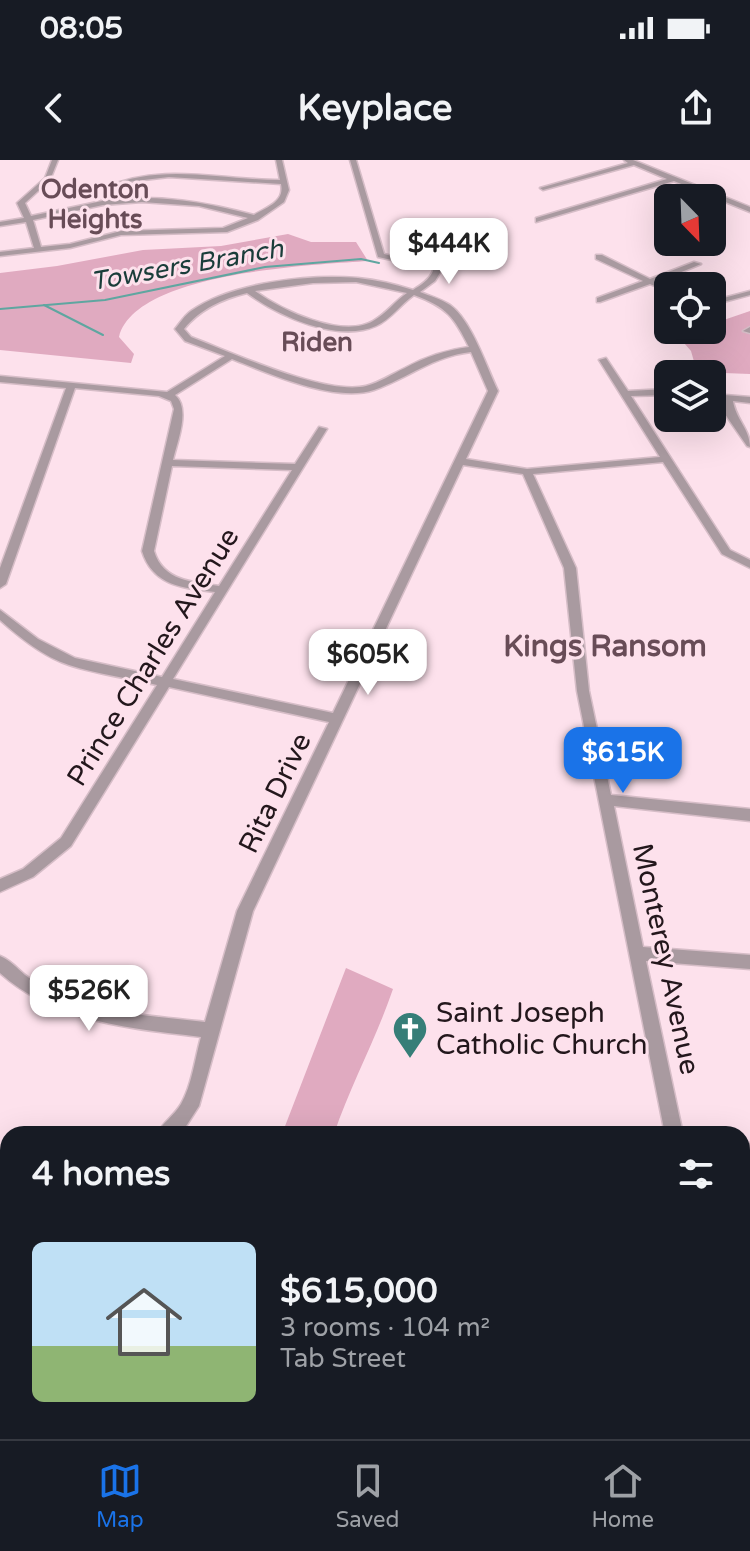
<!DOCTYPE html>
<meta charset="utf-8">
<style>
body{margin:0;font-family:"Varela Round",sans-serif;background:#242831;color:#f1f3f6;height:100vh;display:flex;flex-direction:column;font-size:30px;white-space:nowrap}
*{box-sizing:border-box;margin:0}
p{font-size:26px;color:#9ea1a6}
.icon{flex:none;width:44px;height:44px;fill:none;stroke:currentColor;stroke-width:2;stroke-linecap:round;stroke-linejoin:round}
.map{position:relative;flex:1;overflow:hidden}
.panel{position:absolute;left:0px;top:966px;width:750px;height:314px;display:flex;flex-direction:column;background:#171b24;border-radius:24px 24px 0 0;box-shadow:0 8px 32px #0002}
.panel>*{flex:none}
.needle{width:52px;rotate:157deg}
.controls{position:absolute;left:654px;top:24px;display:grid;gap:16px}
.controls a{display:grid;place-items:center;width:72px;height:72px;border-radius:12px;background:#171b24;box-shadow:0 8px 32px #0002;font-size:40px}
.price{position:absolute;translate:-50% -68px;padding:0 18px;border-radius:16px;background:#fff;color:#222;font-size:26px;line-height:52px;filter:drop-shadow(0 2px 4px #0008)}
.price::after{content:'';position:absolute;left:50%;top:48px;width:24px;height:18px;margin-left:-12px;background:inherit;clip-path:polygon(0 0,100% 0,50% 100%)}
.price.active{background:#1a73e8;color:#fff}
ul{padding:0;list-style:none}
li{display:flex;align-items:center;gap:24px;height:200px;padding:0 32px}
li span{display:grid;place-items:center;flex:none;width:224px;height:160px;border-radius:12px;color:#555}
li>.icon{margin-inline-start:auto}
span .icon{width:96px;height:96px;fill:#fffc;stroke-width:1}
li b{font-size:34px}
h2{display:flex;justify-content:space-between;align-items:center;height:96px;padding:0 32px;font-size:34px}
.status{display:flex;justify-content:space-between;align-items:center;height:56px;padding:0 40px;background:#171b24;direction:ltr}
.status svg{height:22px;fill:currentColor}
header{display:flex;justify-content:space-between;align-items:center;height:104px;padding:0 32px;background:#171b24;font-size:36px;font-weight:700}
.dock{display:flex;justify-content:space-around;align-items:center;height:112px;border-top:2px solid #363941;background:#171b24;font-size:22px;color:#9ea1a6}
.dock a{display:grid;justify-items:center;gap:4px}
.dock .active{color:#1a73e8}
.map>svg:first-child{display:block}
.green{fill:#e0aac0}
.lines{fill:none;stroke-linecap:round;stroke-linejoin:round}
.stream{stroke:#5fa6a0;stroke-width:2}
.minor-casing{stroke:#d6bdc7;stroke-width:3}
.minor{fill:#a99aa0;fill-rule:evenodd}
.labels{text-anchor:middle;dominant-baseline:central;stroke-width:6;stroke-linejoin:round;paint-order:stroke}
.far-neighbourhood-label{font-size:26px;font-weight:bold;fill:#684c57;stroke:#fde1ec}
.far-water-label{font-size:26px;font-style:italic;fill:#1a3d3a;stroke:#fde1ec}
.street-label{font-size:28px;fill:#23171c;stroke:#fde1ec}
.poi-label{font-size:28px;fill:#23171c;stroke:#fde1ec;text-anchor:start}
.neighbourhood-label{font-size:30px;font-weight:bold;fill:#684c57;stroke:#fde1ec}
</style>
<div class="status"><b>08:05</b><svg viewBox="0 0 49 12"><path d="M0 12V9h3v3zM5 12V6h3v6zM10 12V3h3v9zM15 12V0h3v12zM26 1h20v11H26zM47 4h2v5h-2z"/></svg></div>
<header><svg class="icon" aria-label="back" viewBox="0 0 24 24"><path d="M15 5l-7 7 7 7"/></svg>Keyplace<svg class="icon" aria-label="share" viewBox="0 0 24 24"><path d="M12 15V3M7 8l5-5 5 5M5 13v7h14v-7"/></svg></header>
<div class="map">
<svg width="750" height="1279" viewBox="0 0 750 1279">
<rect width="100%" height="100%" fill="#fde1ec"/>
<!-- green -->
<g class="green">
<path d="M 288,74 L 311,82 L 356,82 L 368,101 C 313,105 135,112 119,177 L 134,194 L 131,203 L 0,190 L 0,113 L 57,106 L 143,90 L 221,86 Z"/>
<polygon points="750,151 750,214 697,212 691,191 678,176 695,170 712,170 712,164"/>
<path d="M 346,808 L 393,829 C 376,879 351,924 334,974 L 282,974 Z"/>
</g>
<g class="lines">
<!-- stream -->
<g class="stream">
<polyline points="44,145 103,175"/>
<polyline points="0,149 105,140 265,107 361,99 379,103"/>
</g>
<defs>
<g id="minor">
<path d="M 52,0 L 58,0 L 50,20 L 25,43 L 31,56 L 102,41 L 104,28 C 161,2 220,20 280,20 L 276,0 L 282,0 L 289,30 L 284,42 L 258,60 L 227,72 L 121,75 L 70,88 L 0,96 L 0,92 L 34,88 L 26,62 L 0,66 L 0,62 L 24,58 L 17,43 L 45,18 ZM 169,17 L 281,24 C 285,42 267,47 254,55 C 206,42 158,34 109,40 L 109,30 L 127,22 ZM 142,42 L 199,46 L 248,58 L 223,68 L 121,71 L 70,84 L 41,87 L 33,60 L 103,45 Z"/>
<path d="M 350,0 L 356,0 L 384,94 L 392,96 L 453,92 L 457,94 L 436,97 L 441,111 L 435,121 L 420,132 C 430,136 441,139 450,145 C 472,161 486,206 498,231 L 466,299 L 527,309 L 660,297 L 599,200 L 606,198 L 628,231 L 668,229 L 668,235 L 631,236 L 730,390 L 750,400 L 750,408 L 722,394 L 663,302 L 533,314 L 576,408 L 589,531 L 611,635 L 750,649 L 750,661 L 614,646 L 643,787 L 750,795 L 750,809 L 646,801 L 683,974 L 665,974 L 577,531 L 564,408 L 523,314 L 463,305 L 253,751 L 199,946 L 181,974 L 157,974 C 162,963 174,956 181,944 C 192,925 195,898 201,877 C 130,868 56,863 0,813 L 0,796 C 10,800 17,808 25,815 C 33,821 43,827 52,831 C 99,854 155,856 205,862 L 237,751 L 329,562 L 169,527 L 71,686 L 33,717 L 0,732 L 0,719 L 23,709 L 61,678 L 157,525 C 128,518 97,514 69,505 C 44,497 20,478 0,460 L 0,450 L 38,479 L 75,498 L 162,517 L 215,432 C 183,428 153,426 142,391 L 174,249 L 171,241 L 159,236 L 75,228 L 6,424 L 0,428 L 0,408 L 66,228 L 0,222 L 0,216 L 167,232 L 225,196 L 185,181 L 175,169 C 180,163 185,155 191,151 C 232,122 310,114 358,118 C 377,120 395,124 413,130 C 421,125 429,120 433,111 L 429,98 L 392,100 L 378,97 ZM 356,122 L 407,133 C 395,141 386,154 373,161 C 342,179 281,150 255,131 L 313,123 ZM 247,133 C 278,156 338,183 376,166 C 390,160 401,144 414,135 C 447,147 454,157 469,187 C 446,190 425,197 405,208 C 392,214 379,223 366,226 C 325,236 231,192 191,177 L 184,169 C 200,149 222,139 247,133 ZM 471,192 L 488,231 L 333,553 L 173,519 L 327,269 L 319,267 L 295,304 L 173,300 C 177,282 191,249 175,235 L 232,199 C 270,214 335,243 374,230 C 408,218 434,196 471,192 ZM 172,306 L 292,310 L 219,426 C 192,422 163,421 154,391 Z"/>
<polygon points="624,0 633,0 750,47 750,52 674,21 536,62 536,58 667,19 634,5 543,30 540,28 628,3"/>
<polygon points="596,95 602,95 650,119 694,102 701,104 657,122 668,127 668,132 650,124 600,142 597,142 597,138 643,121 596,99"/>
<polygon points="750,131 750,135 712,145 712,141"/>
<polygon points="750,167 750,173 743,171"/>
<path d="M 712,234 L 750,237 L 750,243 L 733,241 C 736,260 750,269 750,287 L 747,286 L 725,254 L 724,241 L 712,240 Z"/>
<polygon points="742,982 750,983 750,1001 742,1000"/>
<polygon points="742,1230 750,1231 750,1253 742,1252"/>
<polygon points="717,1272 739,1272 740,1279 718,1279"/>
</g>
</defs>
<!-- minor casing -->
<use href="#minor" class="minor-casing"/>
<!-- minor -->
<use href="#minor" class="minor"/>
</g>
<!-- icons -->
<defs>
<symbol id="church-pin" viewBox="-11 -11 22 30"><path d="M0 17L-7.5 6A9.5 9.5 0 1 1 7.5 6Z" fill="#367e78" stroke="#fde1ec"/><path d="M-1.2-6h2.4v3.5h3.3v2.4h-3.3V6h-2.4V-.1h-3.3v-2.4h3.3Z" fill="#fff"/></symbol>
</defs>
<g fill-rule="evenodd">
<use href="#church-pin" x="390" y="849" width="40" height="54"/>
</g>
<g class="labels">
<!-- far-neighbourhood labels -->
<g class="far-neighbourhood-label">
<text x="95" y="29">Odenton<tspan x="95" dy="30">Heights</tspan></text>
<text x="317" y="182">Riden</text>
</g>
<!-- far-water labels -->
<g class="far-water-label">
<text transform="translate(187 105) rotate(-10)">Towsers Branch</text>
</g>
<!-- street labels -->
<g class="street-label">
<text transform="translate(153 497) rotate(-58)">Prince Charles Avenue</text>
<text transform="translate(275 633) rotate(-64)">Rita Drive</text>
<text transform="translate(666 799) rotate(78)">Monterey Avenue</text>
</g>
<!-- poi labels -->
<g class="poi-label">
<text x="436" y="853">Saint Joseph<tspan x="436" dy="32">Catholic Church</tspan></text>
</g>
<!-- neighbourhood labels -->
<g class="neighbourhood-label">
<text x="605" y="486">Kings Ransom</text>
</g>
</g>
</svg>
<div class="controls">
<a><svg class="needle" viewBox="-14 -14 28 28"><path d="M0-13l5 13h-10z" fill="#e53935"/><path d="M0 13l5-13h-10z" fill="#9ea1a6"/></svg></a>
<a><svg class="icon" aria-label="locate" viewBox="0 0 24 24"><circle cx="12" cy="12" r="6"/><path d="M12 2v4M12 18v4M2 12h4M18 12h4"/></svg></a>
<a><svg class="icon" aria-label="layers" viewBox="0 0 24 24"><path d="M12 4l9 5-9 5-9-5zM3 14l9 5 9-5"/></svg></a>
</div>
<b class="price" style="left:449px;top:126px">$444K</b>
<b class="price" style="left:368px;top:537px">$605K</b>
<b class="price active" style="left:623px;top:635px">$615K</b>
<b class="price" style="left:89px;top:873px">$526K</b>
<section class="panel">
<h2>4 homes<svg class="icon" aria-label="filters" viewBox="0 0 24 24"><path d="M4 7h16M4 17h16"/><circle cx="9" cy="7" r="2"/><circle cx="15" cy="17" r="2"/></svg></h2>
<ul>
<li><span style="background:linear-gradient(#bfe0f5 65%,#8fb573 0)"><svg class="icon" aria-label="home" viewBox="0 0 24 24"><path d="M3 11l9-7 9 7M6 9v11h12V9"/></svg></span><div><b>$615,000</b><p>3 rooms · 104 m²</p><p>Tab Street</p></div></li>
</ul>
</section>
</div>
<nav class="dock">
<a class="active"><svg class="icon" aria-label="map" viewBox="0 0 24 24"><path d="M3 6l6-2 6 2 6-2v14l-6 2-6-2-6 2zM9 4v14M15 6v14"/></svg>Map</a>
<a><svg class="icon" aria-label="saved" viewBox="0 0 24 24"><path d="M7 4h10v16l-5-4-5 4z"/></svg>Saved</a>
<a><svg class="icon" aria-label="home" viewBox="0 0 24 24"><path d="M3 11l9-7 9 7M6 9v11h12V9"/></svg>Home</a>
</nav>
